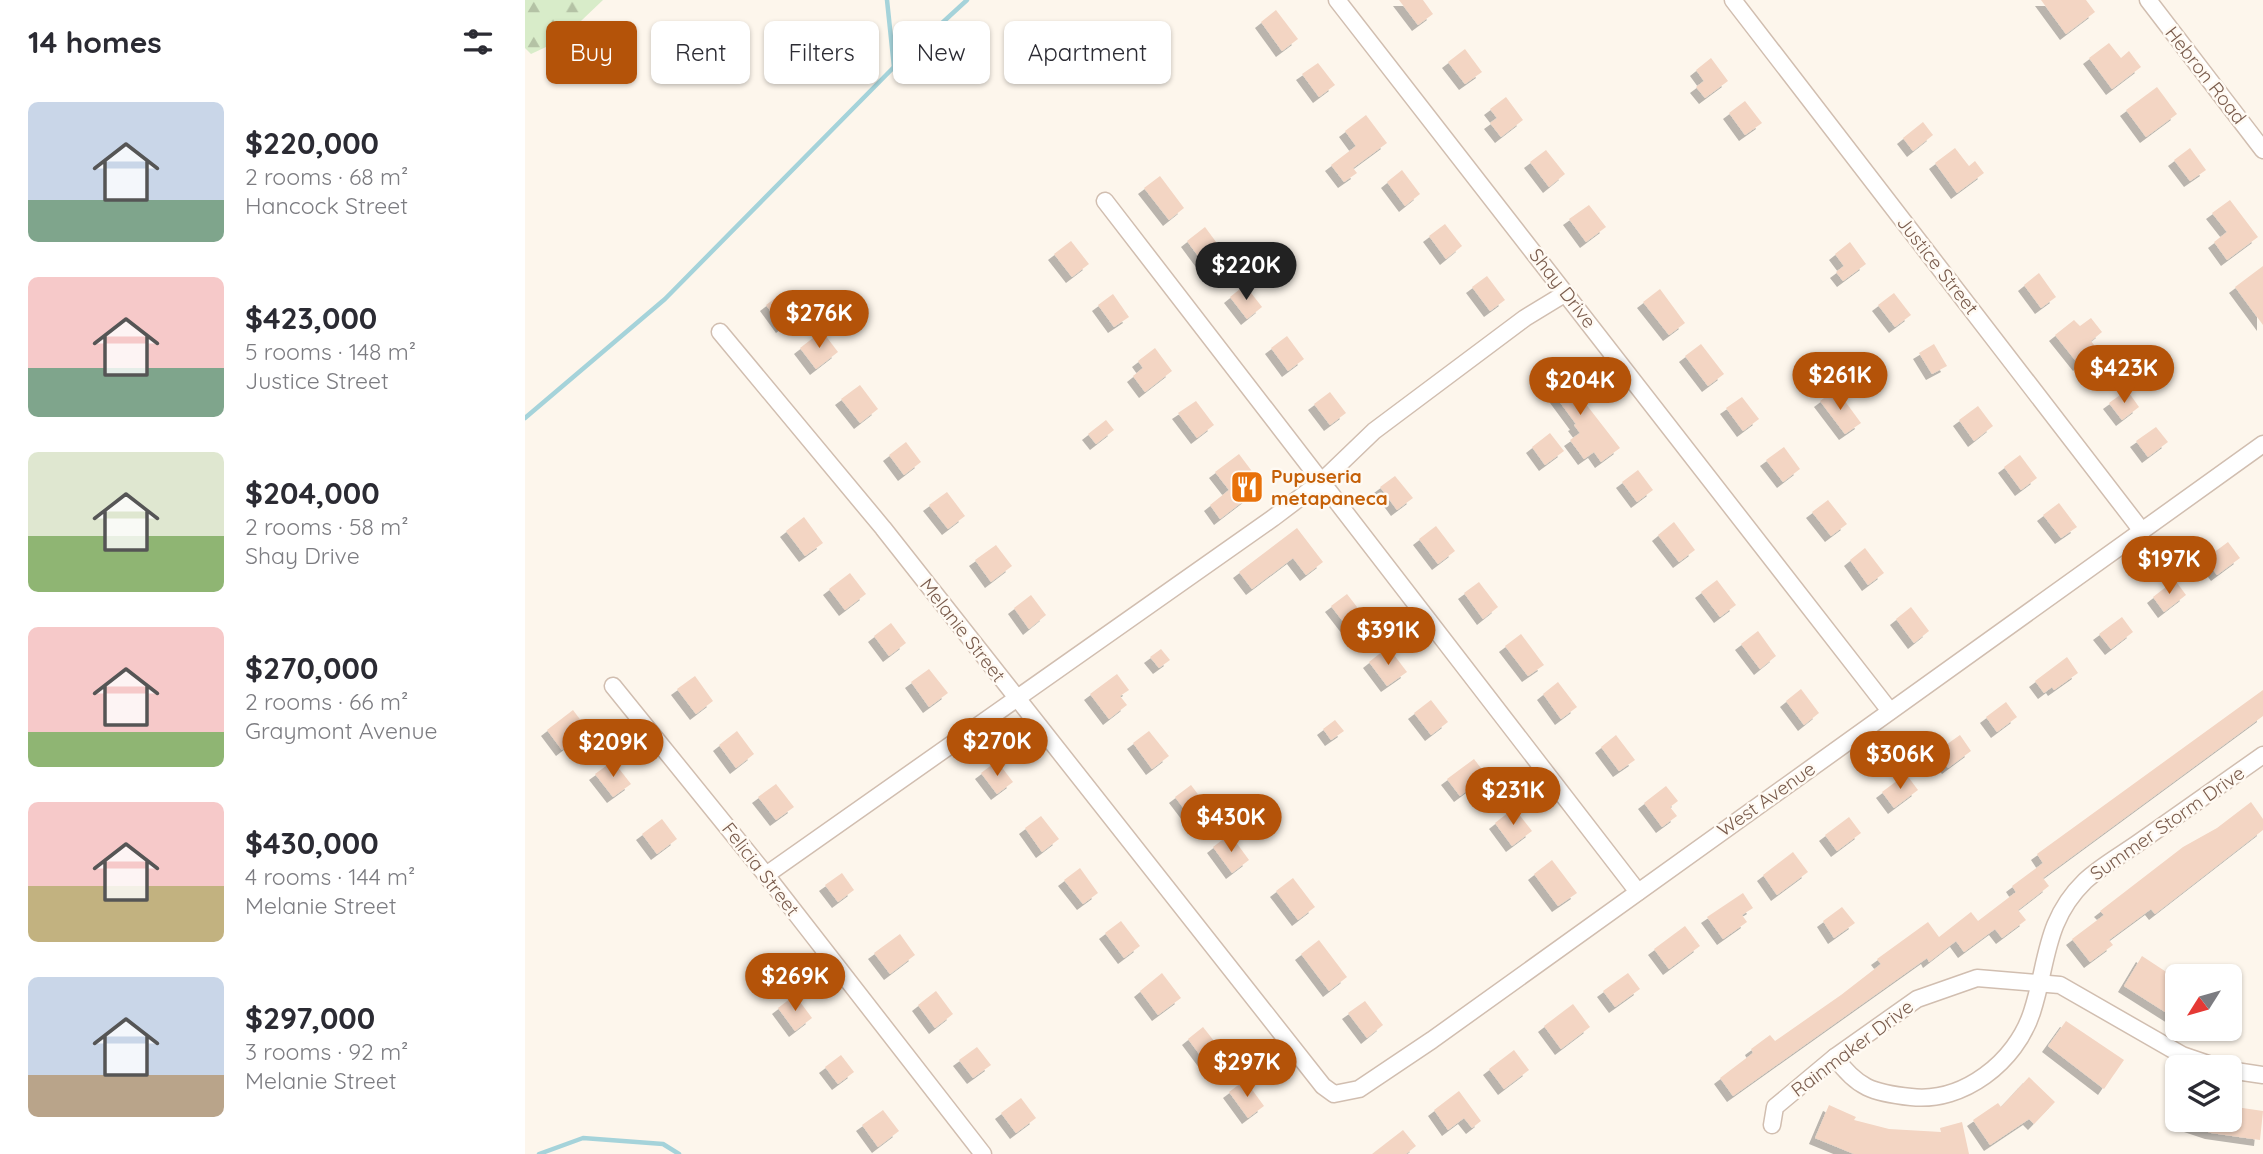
<!DOCTYPE html>
<meta charset="utf-8">
<style>
body{margin:0;font-family:Quicksand,sans-serif;background:#f7f7f7;color:#2b2b33;height:100vh;display:flex;flex-direction:column;font-size:26px;white-space:nowrap}
*{box-sizing:border-box;margin:0}
p{font-size:23px;color:#7c7c81}
.icon{flex:none;width:38px;height:38px;fill:none;stroke:currentColor;stroke-width:2;stroke-linecap:round;stroke-linejoin:round}
.map{position:relative;flex:1;overflow:hidden}
.drawer{display:flex;flex-direction:column;background:#fff;width:525px}
.drawer>*{flex:none}
.top-card{position:absolute;left:21px;top:21px;width:665px;height:63px;display:flex;gap:14px}
.needle{width:46px;rotate:233deg}
.fabs{position:absolute;left:1640px;top:964px;display:grid;gap:14px}
.fabs a{display:grid;place-items:center;width:77px;height:77px;border-radius:10px;background:#fff;box-shadow:0 2px 5px #0004;font-size:35px}
.price{position:absolute;translate:-50% -60px;padding:0 16px;border-radius:24px;background:#b45309;color:#fff;font-size:23px;line-height:46px;filter:drop-shadow(0 2px 4px #0008)}
.price::after{content:'';position:absolute;left:50%;top:42px;width:21px;height:16px;margin-left:-10px;background:inherit;clip-path:polygon(0 0,100% 0,50% 100%)}
.price.current{background:#222;color:#fff}
ul{padding:0;list-style:none}
li{display:flex;align-items:center;gap:21px;height:175px;padding:0 28px}
li span{display:grid;place-items:center;flex:none;width:196px;height:140px;border-radius:10px;color:#555}
li>.icon{margin-inline-start:auto}
span .icon{width:84px;height:84px;fill:#fffc;stroke-width:1}
li b{font-size:30px}
h2{display:flex;justify-content:space-between;align-items:center;height:84px;padding:0 28px;font-size:30px}
.chip{padding:0 24px;border-radius:10px;background:#fff;box-shadow:0 2px 5px #0004;font-size:24px;line-height:63px}
.chip.current{background:#b45309;color:#fff}
main{display:flex;flex:1;min-height:0}
.map>svg:first-child{display:block}
.forest{fill:url(#forest-firs)}
.lines{fill:none;stroke-linecap:round;stroke-linejoin:round}
.stream{stroke:#a5d3da;stroke-width:4.5}
.building{fill:#f3d5c3;filter:url(#shadow)}
.minor-casing{stroke:#d1beb0;stroke-width:19}
.minor{stroke:#fff;stroke-width:16}
.labels{text-anchor:middle;dominant-baseline:central;stroke-width:5;stroke-linejoin:round;paint-order:stroke}
.street-label{font-size:19px;fill:#7a5c4d;stroke:#fffaf3}
.food-label{font-size:19px;font-weight:bold;fill:#c56008;stroke:#fffaf3;text-anchor:start}
</style>
<main>
<section class="drawer">
<h2>14 homes<svg class="icon" aria-label="filters" viewBox="0 0 24 24"><path d="M4 7h16M4 17h16"/><circle cx="9" cy="7" r="2"/><circle cx="15" cy="17" r="2"/></svg></h2>
<ul>
<li><span style="background:linear-gradient(#c9d6e8 70%,#7fa58c 0)"><svg class="icon" aria-label="home" viewBox="0 0 24 24"><path d="M3 11l9-7 9 7M6 9v11h12V9"/></svg></span><div><b>$220,000</b><p>2 rooms · 68 m²</p><p>Hancock Street</p></div></li>
<li><span style="background:linear-gradient(#f6c9c9 65%,#7fa58c 0)"><svg class="icon" aria-label="home" viewBox="0 0 24 24"><path d="M3 11l9-7 9 7M6 9v11h12V9"/></svg></span><div><b>$423,000</b><p>5 rooms · 148 m²</p><p>Justice Street</p></div></li>
<li><span style="background:linear-gradient(#dfe7d0 60%,#8fb573 0)"><svg class="icon" aria-label="home" viewBox="0 0 24 24"><path d="M3 11l9-7 9 7M6 9v11h12V9"/></svg></span><div><b>$204,000</b><p>2 rooms · 58 m²</p><p>Shay Drive</p></div></li>
<li><span style="background:linear-gradient(#f6c9c9 75%,#8fb573 0)"><svg class="icon" aria-label="home" viewBox="0 0 24 24"><path d="M3 11l9-7 9 7M6 9v11h12V9"/></svg></span><div><b>$270,000</b><p>2 rooms · 66 m²</p><p>Graymont Avenue</p></div></li>
<li><span style="background:linear-gradient(#f6c9c9 60%,#c2b280 0)"><svg class="icon" aria-label="home" viewBox="0 0 24 24"><path d="M3 11l9-7 9 7M6 9v11h12V9"/></svg></span><div><b>$430,000</b><p>4 rooms · 144 m²</p><p>Melanie Street</p></div></li>
<li><span style="background:linear-gradient(#c9d6e8 70%,#b9a48a 0)"><svg class="icon" aria-label="home" viewBox="0 0 24 24"><path d="M3 11l9-7 9 7M6 9v11h12V9"/></svg></span><div><b>$297,000</b><p>3 rooms · 92 m²</p><p>Melanie Street</p></div></li>
</ul>
</section>
<div class="map">
<svg width="1738" height="1154" viewBox="0 0 1738 1154">
<defs>
<pattern id="forest-firs" width="22" height="20" patternUnits="userSpaceOnUse" patternTransform="scale(1.75)"><rect width="22" height="20" fill="#d8ecc9"/><path d="M5 1l3.5 6h-7zM16 11l3.5 6h-7z" fill="#b4c2a5"/></pattern>
<filter id="shadow"><feDropShadow dx="-6" dy="6" stdDeviation="0" flood-color="#0004"/></filter>
</defs>
<rect width="100%" height="100%" fill="#fdf6ec"/>
<!-- forest -->
<polygon class="forest" points="0,0 78,0 36,40 6,54 0,48"/>
<g class="lines">
<!-- stream -->
<g class="stream">
<polyline points="362,0 369,67"/>
<polyline points="0,418 140,299 369,67 442,0"/>
<polyline points="14,1154 58,1138 138,1144 154,1154"/>
</g>
</g>
<!-- building -->
<g class="building">
<polygon points="874,0 898,0 908,14 893,25"/>
<polygon points="1516,0 1561,0 1570,12 1541,34"/>
<polygon points="751,10 773,39 757,51 736,22"/>
<polygon points="1584,43 1596,58 1604,51 1616,67 1587,89 1564,58"/>
<polygon points="940,49 957,72 940,84 923,62"/>
<polygon points="1186,58 1203,81 1180,98 1171,87 1179,81 1171,70"/>
<polygon points="793,63 810,85 794,97 777,74"/>
<polygon points="1632,87 1652,114 1621,137 1601,110"/>
<polygon points="981,97 998,120 976,137 965,123 972,118 965,109"/>
<polygon points="1220,101 1237,123 1220,135 1204,113"/>
<polygon points="841,115 862,143 828,168 832,173 819,182 806,165 831,146 820,131"/>
<polygon points="1398,122 1408,135 1388,151 1378,138"/>
<polygon points="1430,148 1444,166 1450,161 1459,173 1432,193 1410,163"/>
<polygon points="1665,148 1681,170 1665,181 1649,160"/>
<polygon points="1021,150 1040,174 1024,187 1005,162"/>
<polygon points="877,170 895,194 880,206 862,182"/>
<polygon points="635,176 659,208 644,220 619,188"/>
<polygon points="1705,200 1733,237 1702,260 1689,242 1702,232 1687,213"/>
<polygon points="1064,205 1081,227 1061,242 1044,219"/>
<polygon points="920,224 937,246 921,259 904,236"/>
<polygon points="680,227 697,250 679,264 662,241"/>
<polygon points="546,241 564,264 547,277 529,254"/>
<polygon points="1325,242 1341,264 1318,281 1311,272 1319,266 1310,254"/>
<polygon points="1738,266 1738,325 1710,287"/>
<polygon points="1514,273 1531,297 1516,308 1499,285"/>
<polygon points="962,276 980,300 965,311 947,287"/>
<polygon points="720,285 737,307 722,319 705,297"/>
<polygon points="1135,289 1160,323 1144,335 1118,302"/>
<polygon points="258,292 274,314 257,327 241,305"/>
<polygon points="1369,293 1386,315 1370,327 1353,305"/>
<polygon points="588,294 604,317 589,327 573,305"/>
<polygon points="1566,318 1577,332 1566,341 1573,350 1554,365 1530,335 1549,320 1555,326"/>
<polygon points="297,331 313,352 291,369 275,348"/>
<polygon points="762,336 779,359 763,371 746,348"/>
<polygon points="1176,344 1199,374 1183,386 1160,356"/>
<polygon points="1409,344 1422,366 1407,374 1394,353"/>
<polygon points="630,348 647,371 620,392 608,376 618,368 613,361"/>
<polygon points="1029,363 1095,448 1076,462 1069,452 1059,459 1045,440 1055,433 1049,425 1051,424 1014,374"/>
<polygon points="335,385 353,409 335,423 316,399"/>
<polygon points="1311,389 1336,423 1320,434 1295,401"/>
<polygon points="1602,390 1614,407 1597,420 1584,403"/>
<polygon points="805,392 821,413 805,425 789,404"/>
<polygon points="1217,397 1234,419 1218,431 1201,408"/>
<polygon points="671,401 689,425 672,438 653,413"/>
<polygon points="1453,406 1468,426 1449,441 1434,420"/>
<polygon points="581,420 589,430 571,444 563,434"/>
<polygon points="1631,427 1643,442 1623,457 1611,441"/>
<polygon points="1025,433 1039,451 1020,465 1007,447"/>
<polygon points="381,442 396,462 379,475 364,455"/>
<polygon points="1259,447 1275,469 1258,482 1241,460"/>
<polygon points="714,454 738,486 695,519 685,505 704,490 690,472"/>
<polygon points="1495,455 1512,478 1496,490 1479,467"/>
<polygon points="1113,470 1128,490 1112,502 1097,482"/>
<polygon points="870,476 888,498 872,510 855,487"/>
<polygon points="422,492 440,516 423,529 404,505"/>
<polygon points="1303,500 1322,524 1306,536 1287,512"/>
<polygon points="1534,503 1552,527 1536,538 1518,515"/>
<polygon points="279,517 298,543 280,556 261,531"/>
<polygon points="1149,522 1170,550 1154,562 1133,535"/>
<polygon points="911,526 930,551 913,564 894,539"/>
<polygon points="772,528 798,562 781,575 768,558 727,589 714,572"/>
<polygon points="1703,542 1715,558 1692,575 1680,559"/>
<polygon points="471,545 487,566 466,582 450,560"/>
<polygon points="1340,548 1359,573 1343,585 1325,560"/>
<polygon points="325,573 341,594 320,610 304,589"/>
<polygon points="1192,580 1211,605 1195,617 1176,592"/>
<polygon points="1650,580 1661,595 1639,612 1628,597"/>
<polygon points="954,582 973,607 958,619 939,593"/>
<polygon points="822,594 839,616 823,628 806,606"/>
<polygon points="506,595 521,615 504,629 489,608"/>
<polygon points="1386,607 1404,631 1389,643 1371,619"/>
<polygon points="1597,617 1608,632 1586,649 1574,634"/>
<polygon points="366,623 381,643 364,656 349,636"/>
<polygon points="1233,631 1251,656 1235,669 1216,644"/>
<polygon points="996,634 1019,665 1003,676 980,646"/>
<polygon points="863,647 882,672 862,686 844,662"/>
<polygon points="636,649 645,660 634,668 625,657"/>
<polygon points="1542,657 1553,673 1529,690 1527,687 1519,693 1510,681"/>
<polygon points="404,669 423,693 404,707 386,682"/>
<polygon points="592,674 604,690 595,696 602,705 584,719 565,694"/>
<polygon points="170,676 188,701 171,714 152,689"/>
<polygon points="1033,682 1052,707 1036,719 1018,694"/>
<polygon points="1276,689 1294,713 1279,725 1261,701"/>
<polygon points="1738,690 1738,716 1518,878 1524,886 1493,910 1501,920 1477,938 1470,929 1439,952 1431,941 1404,962 1402,958 1208,1096 1195,1078 1228,1053 1226,1049 1245,1035 1250,1041 1316,995 1356,964 1352,959 1403,922 1414,937 1446,912 1453,921 1491,892 1487,886 1518,863 1512,854"/>
<polygon points="906,700 923,722 906,735 889,713"/>
<polygon points="1481,702 1492,717 1472,732 1461,717"/>
<polygon points="48,710 63,730 37,750 22,730"/>
<polygon points="810,720 819,731 806,740 798,729"/>
<polygon points="212,731 229,754 211,768 194,745"/>
<polygon points="624,731 644,756 627,769 608,743"/>
<polygon points="1091,735 1110,760 1094,771 1076,747"/>
<polygon points="1435,735 1446,751 1423,768 1411,752"/>
<polygon points="949,759 962,776 935,796 922,779"/>
<polygon points="88,761 106,784 88,797 70,774"/>
<polygon points="472,761 488,782 472,794 456,773"/>
<polygon points="1381,774 1393,790 1369,808 1357,792"/>
<polygon points="251,784 269,807 251,820 233,797"/>
<polygon points="666,785 685,810 669,822 650,797"/>
<polygon points="1141,786 1153,801 1145,807 1152,816 1137,827 1119,803"/>
<polygon points="1726,802 1738,819 1738,830 1630,914 1626,909 1584,940 1588,945 1565,962 1547,939 1579,915 1575,911 1658,847 1692,828"/>
<polygon points="989,808 1007,831 987,846 970,823"/>
<polygon points="516,816 534,839 517,852 500,828"/>
<polygon points="1324,817 1336,833 1312,851 1300,835"/>
<polygon points="137,819 152,839 132,854 117,834"/>
<polygon points="705,834 724,860 707,873 688,847"/>
<polygon points="1268,852 1283,872 1252,895 1238,875"/>
<polygon points="1027,860 1052,893 1033,906 1009,874"/>
<polygon points="555,868 573,893 558,904 539,880"/>
<polygon points="317,873 329,890 313,902 300,885"/>
<polygon points="768,878 790,907 773,920 751,891"/>
<polygon points="1218,893 1228,908 1217,915 1222,922 1198,939 1182,917"/>
<polygon points="1317,907 1330,923 1309,938 1298,921"/>
<polygon points="596,921 615,946 599,958 580,933"/>
<polygon points="1160,926 1175,946 1144,969 1129,949"/>
<polygon points="375,934 390,955 365,974 349,953"/>
<polygon points="794,940 822,977 804,991 776,954"/>
<polygon points="1617,956 1652,979 1652,1010 1648,1017 1599,986"/>
<polygon points="637,973 656,998 633,1015 615,991"/>
<polygon points="1103,973 1115,989 1090,1007 1078,991"/>
<polygon points="411,991 428,1014 410,1028 393,1005"/>
<polygon points="270,995 287,1018 270,1031 253,1008"/>
<polygon points="840,1001 858,1025 842,1038 823,1013"/>
<polygon points="1048,1004 1065,1027 1036,1049 1019,1026"/>
<polygon points="1541,1021 1599,1060 1579,1089 1523,1046"/>
<polygon points="678,1027 697,1051 681,1063 663,1039"/>
<polygon points="452,1047 466,1065 448,1078 434,1060"/>
<polygon points="989,1050 1004,1070 979,1089 964,1069"/>
<polygon points="316,1055 329,1072 313,1084 300,1067"/>
<polygon points="1504,1077 1530,1102 1509,1124 1504,1119 1465,1145 1448,1120 1473,1103 1476,1107"/>
<polygon points="720,1080 739,1106 723,1118 704,1092"/>
<polygon points="934,1091 956,1121 947,1128 939,1118 923,1130 909,1110"/>
<polygon points="496,1098 511,1118 491,1133 476,1113"/>
<polygon points="1304,1105 1331,1117 1329,1120 1364,1129 1416,1132 1415,1128 1437,1122 1444,1154 1329,1154 1290,1138"/>
<polygon points="1704,1106 1738,1111 1735,1140 1686,1133 1653,1122 1704,1120"/>
<polygon points="358,1110 374,1131 353,1147 337,1125"/>
<polygon points="878,1130 891,1146 881,1154 847,1154"/>
</g>
<g class="lines">
<defs>
<g id="minor">
<polyline points="812,0 1365,711"/>
<polyline points="1208,0 1617,531"/>
<polyline points="1623,0 1738,150"/>
<polyline points="580,201 1113,892"/>
<polyline points="195,332 358,528 798,1086 809,1094 834,1089 907,1040 1738,444"/>
<polyline points="88,686 241,875 458,1154"/>
<polyline points="241,875 748,518 797,481 849,431 1000,318 1041,293"/>
<path d="M 1310,1057 C 1332,1088 1348,1093 1386,1097 C 1438,1103 1491,1062 1507,1012 C 1523,963 1519,921 1560,881 C 1576,866 1598,854 1616,841 C 1657,812 1697,784 1738,755"/>
<polyline points="1704,1070 1738,1075"/>
<polyline points="1247,1125 1250,1107 1310,1057 1392,999 1452,978 1535,985 1657,1055 1695,1068"/>
</g>
</defs>
<!-- minor casing -->
<use href="#minor" class="minor-casing"/>
<!-- minor -->
<use href="#minor" class="minor"/>
</g>
<!-- icons -->
<defs>
<symbol id="restaurant-square" viewBox="-11 -11 22 22"><rect x="-9" y="-9" width="18" height="18" rx="4" fill="#e8710a" stroke="#fffaf3"/><path d="M-5-6h1v4h1v-4h1v4h1v-4h1v5L-1.5 .5V6h-2V.5L-5-1ZM5-6V6H3V1.5H1.5Q1.5-4 5-6Z" fill="#fff"/></symbol>
</defs>
<g fill-rule="evenodd">
<use href="#restaurant-square" x="703" y="468" width="38" height="38"/>
</g>
<g class="labels">
<!-- street labels -->
<g class="street-label">
<text transform="translate(1681 75) rotate(52)">Hebron Road</text>
<text transform="translate(1413 265) rotate(52)">Justice Street</text>
<text transform="translate(1038 288) rotate(52)">Shay Drive</text>
<text transform="translate(438 630) rotate(52)">Melanie Street</text>
<text transform="translate(1241 799) rotate(-35)">West Avenue</text>
<text transform="translate(1642 823) rotate(-35)">Summer Storm Drive</text>
<text transform="translate(236 869) rotate(52)">Felicia Street</text>
<text transform="translate(1327 1048) rotate(-37)">Rainmaker Drive</text>
</g>
<!-- food labels -->
<g class="food-label">
<text x="746" y="476">Pupuseria<tspan x="746" dy="22">metapaneca</tspan></text>
</g>
</g>
</svg>
<div class="fabs">
<a><svg class="needle" viewBox="-14 -14 28 28"><path d="M0-13l5 13h-10z" fill="#e53935"/><path d="M0 13l5-13h-10z" fill="#7c7c81"/></svg></a>
<a><svg class="icon" aria-label="layers" viewBox="0 0 24 24"><path d="M12 4l9 5-9 5-9-5zM3 14l9 5 9-5"/></svg></a>
</div>
<b class="price current" style="left:721px;top:302px">$220K</b>
<b class="price" style="left:294px;top:350px">$276K</b>
<b class="price" style="left:1599px;top:405px">$423K</b>
<b class="price" style="left:1315px;top:412px">$261K</b>
<b class="price" style="left:1055px;top:417px">$204K</b>
<b class="price" style="left:1644px;top:596px">$197K</b>
<b class="price" style="left:863px;top:667px">$391K</b>
<b class="price" style="left:472px;top:778px">$270K</b>
<b class="price" style="left:88px;top:779px">$209K</b>
<b class="price" style="left:1375px;top:791px">$306K</b>
<b class="price" style="left:988px;top:827px">$231K</b>
<b class="price" style="left:706px;top:854px">$430K</b>
<b class="price" style="left:270px;top:1013px">$269K</b>
<b class="price" style="left:722px;top:1099px">$297K</b>
<div class="top-card">
<a class="chip current">Buy</a>
<a class="chip">Rent</a>
<a class="chip">Filters</a>
<a class="chip">New</a>
<a class="chip">Apartment</a>
</div>
</div>
</main>
